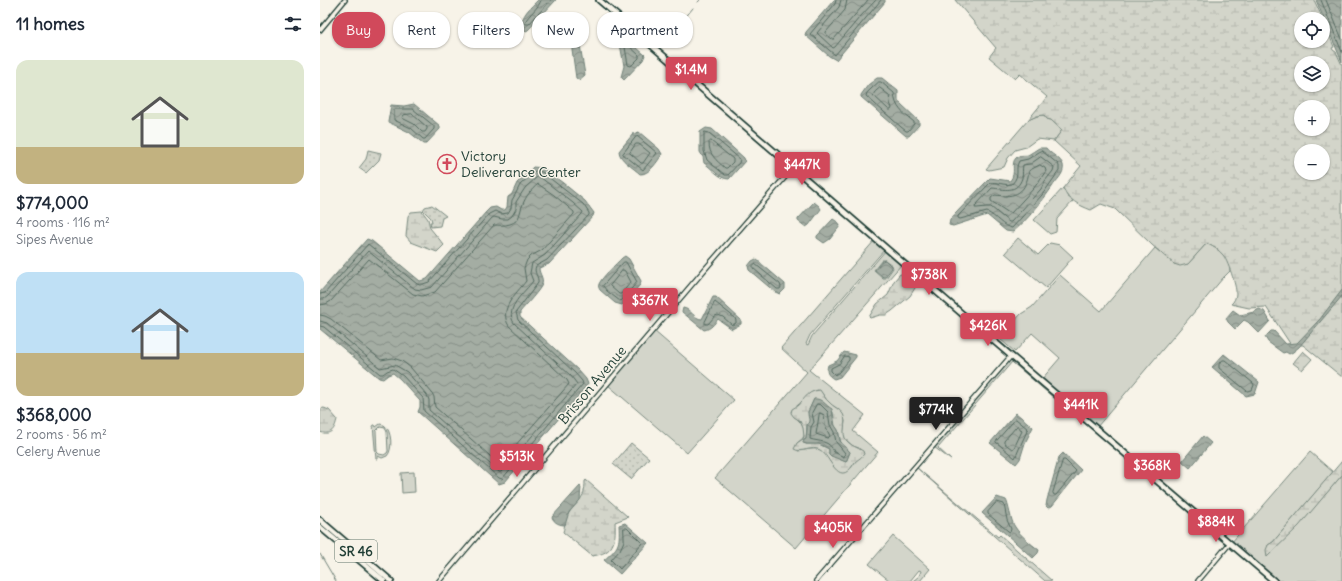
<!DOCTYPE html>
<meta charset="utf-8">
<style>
body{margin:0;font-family:Delius,sans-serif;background:#f6f6f7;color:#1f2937;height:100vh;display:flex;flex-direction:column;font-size:15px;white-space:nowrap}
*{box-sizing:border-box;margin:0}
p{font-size:13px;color:#747a83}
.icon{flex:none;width:22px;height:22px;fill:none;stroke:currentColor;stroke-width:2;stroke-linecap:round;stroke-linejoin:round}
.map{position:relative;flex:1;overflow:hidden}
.details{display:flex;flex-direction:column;background:#fff;width:320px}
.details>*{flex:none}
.banner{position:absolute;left:12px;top:12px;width:380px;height:36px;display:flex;gap:8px}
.tools{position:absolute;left:974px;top:12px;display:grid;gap:8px}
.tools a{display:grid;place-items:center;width:36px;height:36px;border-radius:50%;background:#fff;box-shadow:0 1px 3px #0004;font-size:20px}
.price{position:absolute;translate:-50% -34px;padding:0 9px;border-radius:4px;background:#d1495b;color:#fff;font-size:13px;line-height:26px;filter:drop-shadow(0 1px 2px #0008)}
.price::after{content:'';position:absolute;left:50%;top:24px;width:12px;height:9px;margin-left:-6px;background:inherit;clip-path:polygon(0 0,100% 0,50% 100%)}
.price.selected{background:#222;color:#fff}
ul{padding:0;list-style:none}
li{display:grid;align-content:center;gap:8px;height:212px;padding:0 16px}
li span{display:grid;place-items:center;height:124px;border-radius:12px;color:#555}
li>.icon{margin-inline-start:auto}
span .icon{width:72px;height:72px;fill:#fffc;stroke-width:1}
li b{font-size:17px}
h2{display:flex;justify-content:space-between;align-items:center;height:48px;padding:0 16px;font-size:17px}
.pill{padding:0 14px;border-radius:16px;background:#fff;box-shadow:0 1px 3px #0004;font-size:14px;line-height:36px}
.pill.selected{background:#d1495b;color:#fff}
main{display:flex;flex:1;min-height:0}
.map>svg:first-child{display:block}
.grass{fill:#d3d5ca;stroke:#79897f;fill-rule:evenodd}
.wetland{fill:url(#wetland-marsh);stroke:#79897f;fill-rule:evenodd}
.park{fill:url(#park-dots);stroke:#79897f}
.water{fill:url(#water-waves);stroke:#6f8077}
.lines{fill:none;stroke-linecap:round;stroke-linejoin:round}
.shore{stroke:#546a60;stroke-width:1}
.stream{stroke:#6f8077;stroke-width:1}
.minor-casing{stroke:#1f3d34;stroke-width:6}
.major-casing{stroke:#1f3d34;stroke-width:8}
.minor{stroke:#f7f3e8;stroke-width:3.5}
.major{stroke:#f7f3e8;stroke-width:4.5}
.labels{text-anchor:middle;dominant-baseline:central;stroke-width:3;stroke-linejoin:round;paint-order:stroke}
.shield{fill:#f7f3e8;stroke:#60746a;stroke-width:1}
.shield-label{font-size:13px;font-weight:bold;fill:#1f3d34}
.poi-label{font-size:14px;fill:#1f3d34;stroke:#f7f3e8;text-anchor:start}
.street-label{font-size:14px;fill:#1f3d34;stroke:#f7f3e8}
</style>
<main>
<section class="details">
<h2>11 homes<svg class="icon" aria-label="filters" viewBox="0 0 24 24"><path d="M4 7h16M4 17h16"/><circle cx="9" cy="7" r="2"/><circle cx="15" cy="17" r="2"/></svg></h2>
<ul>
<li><span style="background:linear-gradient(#dfe7d0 70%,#c2b280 0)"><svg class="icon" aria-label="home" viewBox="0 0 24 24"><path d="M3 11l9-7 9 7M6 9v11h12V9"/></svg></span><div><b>$774,000</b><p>4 rooms · 116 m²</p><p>Sipes Avenue</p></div></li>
<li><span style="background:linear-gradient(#bfe0f5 65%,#c2b280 0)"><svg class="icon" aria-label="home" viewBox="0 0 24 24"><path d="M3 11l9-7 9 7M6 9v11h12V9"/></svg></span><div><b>$368,000</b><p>2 rooms · 56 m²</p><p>Celery Avenue</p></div></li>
</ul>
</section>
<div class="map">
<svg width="1022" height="581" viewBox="0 0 1022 581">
<defs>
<pattern id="wetland-marsh" width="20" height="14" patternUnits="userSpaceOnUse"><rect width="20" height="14" fill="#d3d5ca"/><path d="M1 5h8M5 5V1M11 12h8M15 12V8" fill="none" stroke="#b5b8ae"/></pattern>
<pattern id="park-dots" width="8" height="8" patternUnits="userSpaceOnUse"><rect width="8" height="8" fill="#d3d5ca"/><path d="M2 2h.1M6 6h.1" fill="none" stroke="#b5b8ae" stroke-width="1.8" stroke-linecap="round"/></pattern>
<pattern id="water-waves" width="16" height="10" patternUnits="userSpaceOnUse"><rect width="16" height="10" fill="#a4ada3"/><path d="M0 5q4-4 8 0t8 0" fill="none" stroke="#858e86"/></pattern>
</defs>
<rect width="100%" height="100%" fill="#f7f3e8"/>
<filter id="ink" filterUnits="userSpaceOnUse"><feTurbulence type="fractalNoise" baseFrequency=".025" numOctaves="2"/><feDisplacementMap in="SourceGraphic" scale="8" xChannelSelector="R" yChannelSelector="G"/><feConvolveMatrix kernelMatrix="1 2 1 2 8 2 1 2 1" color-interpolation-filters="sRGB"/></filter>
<g filter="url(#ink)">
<!-- grass -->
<g class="grass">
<polygon points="724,115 727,119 731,120 742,130 734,141 717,139 706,147 695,150 688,158 684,167 669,170 666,169 708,120 717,116"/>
<polygon points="743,188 747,196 753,201 737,219 736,232 730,234 714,220"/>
<polygon points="698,238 718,255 730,243 740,245 753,257 726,288 685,253"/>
<path d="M 555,240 L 565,249 L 490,335 L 486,344 L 488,345 L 492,336 L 566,250 L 582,264 L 489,370 L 545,415 L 533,431 L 558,452 L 476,548 L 395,478 L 487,372 L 461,348 ZM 562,260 L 565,260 L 572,265 L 573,268 L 566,278 L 563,278 L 554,270 ZM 498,390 L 501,392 L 509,403 L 518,409 L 525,421 L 523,434 L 525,439 L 533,446 L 539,448 L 535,462 L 531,468 L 510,462 C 504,444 493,449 478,451 L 477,443 C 479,441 483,439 484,436 C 485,432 483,424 479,421 C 476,417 473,417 471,411 C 473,408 477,407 481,404 C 487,398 488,392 498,390 Z"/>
<path d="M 888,244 C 899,249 910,258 910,271 L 903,278 L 777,427 L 721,380 L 740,358 L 712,333 L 695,352 L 680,339 L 690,326 L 701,314 L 712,307 L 740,275 L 781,311 L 835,248 L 854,264 L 868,264 L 885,245 Z"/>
<polygon points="334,331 414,400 367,453 288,385"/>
<polygon points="692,358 752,410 749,411 692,362 618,448 631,460 614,447"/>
<path d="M 60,424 L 64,425 C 72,430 73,450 67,456 L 62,458 L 58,456 L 58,459 L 56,459 L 53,425 L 55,425 L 56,427 ZM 60,427 L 65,428 L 67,432 L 68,451 L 67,453 L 64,455 L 59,454 L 57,452 L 56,431 Z"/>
<polygon points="990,452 1013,472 953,542 948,545 947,557 978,526 1022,475 1022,581 956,581 911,543"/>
<polygon points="596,467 678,537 680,535 732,581 725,581 597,468 596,469"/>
<polygon points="94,472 95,492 82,493 81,473"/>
<polygon points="573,536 610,569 600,581 593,581 599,576 601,571 599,570 590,581 570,581 549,564"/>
</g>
<!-- wetland -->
<g class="wetland">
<path d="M 635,0 L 994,0 L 1003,19 L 981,19 L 981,41 L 1003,41 L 1003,19 L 1014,47 L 1012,48 L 1013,50 L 1016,52 L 1022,65 L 1022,377 L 983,345 L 971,345 L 946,307 L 929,308 L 911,304 C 914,302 916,297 916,293 C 917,287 907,259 903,255 C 899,250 894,247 888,244 L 885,245 L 868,264 L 860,266 L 854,264 L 832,245 L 795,209 L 781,204 L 771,210 C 758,205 749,200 743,188 L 761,166 L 734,141 L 742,130 L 731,120 L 727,119 L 724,115 L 717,116 L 708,120 L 727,97 L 700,74 L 695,79 L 669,57 L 676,48 ZM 981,63 L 1003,63 L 1003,85 L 981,85 ZM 981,107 L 1003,107 L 1003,129 L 981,129 ZM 981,151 L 1003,151 L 1003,173 L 981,173 Z"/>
<polygon points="102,211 108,219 110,228 124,245 117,252 91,242 86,236 88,216 91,212"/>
<path d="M 580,274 C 588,275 593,280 595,288 L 590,296 L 572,311 L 566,315 L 560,315 L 550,318 L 549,317 L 557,304 L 568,295 L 574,281 Z"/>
<polygon points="983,351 992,359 982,370 973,363"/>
<path d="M 500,390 C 503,394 505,399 509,402 C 513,407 520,409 523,414 C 528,423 520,433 527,441 C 531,446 537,447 543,451 L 544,454 C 541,459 535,460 533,465 C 518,488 510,455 500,450 C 492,445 481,454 474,449 L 477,443 L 483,439 L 484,436 L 483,428 L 480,421 L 474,417 L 471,413 L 472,409 C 485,403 484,391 500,390 ZM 494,399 L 503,402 L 513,412 L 515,426 L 518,430 L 521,443 L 530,452 L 526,462 L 509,454 L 509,449 L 499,444 L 486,444 L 484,440 L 486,440 L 487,424 L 490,421 L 490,417 L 488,412 Z"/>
<path d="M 4,408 L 9,410 L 17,419 C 15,429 11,436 0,432 L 0,409 Z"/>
<polygon points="1022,461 1022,475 979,526 947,557 946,550 948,545 953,542"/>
<path d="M 266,480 L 308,517 L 295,522 C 296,542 294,553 272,556 L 243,532 C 245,526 245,518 249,513 C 258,500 265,500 265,481 Z"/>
</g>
<!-- park -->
<g class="park">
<polygon points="48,150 61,153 59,160 46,173 39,168 46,159"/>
<polygon points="112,205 126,216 122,218 120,226 111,227 110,222 112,222 111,218 103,210 105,207"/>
<polygon points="311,443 329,458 311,479 293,464"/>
</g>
<!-- water -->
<g class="water">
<path d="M 218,0 L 236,0 L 208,30 L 206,31 L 202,27 C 200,16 211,7 218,0 Z"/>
<polygon points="514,0 565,0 565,2 516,60 509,56 485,35 486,32"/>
<polygon points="996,0 1022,0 1022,62"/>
<polygon points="299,32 325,55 323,60 304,80 301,77 304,66 298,33"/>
<polygon points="256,35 259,39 265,75 259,80 256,78 251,42"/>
<polygon points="557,78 562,78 578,91 578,100 581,104 599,121 599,125 589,136 586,136 541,97 541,95 548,85"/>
<polygon points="94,104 120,126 120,129 106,144 104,144 89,132 68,122 71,105 84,106"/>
<path d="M 386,128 L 392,129 L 424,158 L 425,161 L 409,179 C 399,179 392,168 384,163 L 383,157 L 380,152 L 380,132 Z"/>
<path d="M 319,132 L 339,149 L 342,154 C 338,161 329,175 320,174 C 314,168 299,160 299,151 L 313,134 Z"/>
<path d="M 719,148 L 726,148 C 730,154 741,158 743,165 C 745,174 736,180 732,187 C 721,203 708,219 693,232 L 686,231 L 667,215 L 633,226 L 629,225 L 630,220 L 634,215 L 667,181 L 670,178 L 690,181 C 697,172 690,164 696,158 C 700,154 704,156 708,155 C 712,153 715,150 719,148 Z"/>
<path d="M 213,167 L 223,168 L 243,183 L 265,201 L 274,213 L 273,216 L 229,264 L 219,268 C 219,274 224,278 222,284 C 221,289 205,306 200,312 L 200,317 L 258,370 L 266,379 L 268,384 L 185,482 L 179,484 L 98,412 L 100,407 L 100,401 L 80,379 L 73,373 L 68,375 L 63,379 L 59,378 L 0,329 L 0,292 L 47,239 L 52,241 L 100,281 L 107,279 L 166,212 L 170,208 L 176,207 L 181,210 L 185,210 L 187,207 L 188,197 L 192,194 L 197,183 Z"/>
<polygon points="494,202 499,206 501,209 489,225 486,227 478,221 478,219"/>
<polygon points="513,219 519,223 520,226 510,239 504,243 497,238 497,236"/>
<path d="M 305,256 L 309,259 L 321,281 L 320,285 L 302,305 L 295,303 L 280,290 C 279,288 278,287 279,284 C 282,277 296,264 302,258 Z"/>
<polygon points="436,259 465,284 465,289 460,294 455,292 429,270 428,266 432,261"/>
<polygon points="565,260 571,266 572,268 565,277 563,277 555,270 562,261"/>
<polygon points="1022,290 1022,296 979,347 973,352 969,354 966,352 963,353 948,342 945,337 951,331 954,331 966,344 977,343 1000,319"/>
<path d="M 393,297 L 396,297 L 421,320 L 421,324 L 412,329 L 398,319 C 394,324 391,329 384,330 L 362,312 L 363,308 C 371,309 374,319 382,319 Z"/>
<polygon points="939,309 944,311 950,321 939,333 928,322 924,320 915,329 908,322 906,318 913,310 920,315 934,312"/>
<path d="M 524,352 L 536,355 L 536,357 L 520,377 L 514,379 C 507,375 506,372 508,365 L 517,361 Z"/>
<polygon points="904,354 939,382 935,394 926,396 892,367"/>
<path d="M 494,399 C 502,398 505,405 512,409 L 514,424 L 518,430 L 520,441 L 530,452 L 526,462 L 511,456 L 509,454 L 509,449 L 499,444 L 486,444 L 483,443 L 483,441 L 486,439 L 487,429 L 487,426 C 491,417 488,421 488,412 Z"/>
<polygon points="696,413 713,427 705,443 700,459 696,464 670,443"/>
<polygon points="883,436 891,443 870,468 862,461"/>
<polygon points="743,453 761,470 732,506 728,508 726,506 727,500 739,457"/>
<path d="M 260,486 L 261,487 L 260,500 L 249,512 L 245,525 C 240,525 234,523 232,517 Z"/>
<path d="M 677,497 C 679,498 684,499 686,500 C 688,502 691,522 695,527 C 701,536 710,543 719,550 L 718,553 L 713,558 L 662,513 Z"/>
<path d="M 305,523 L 328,543 L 300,574 L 284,560 C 299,547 300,545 299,525 Z"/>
</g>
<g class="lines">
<!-- shore -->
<g class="shore">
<path d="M 221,0 C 219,8 209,14 205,22 L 206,24 L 209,24 L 231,0"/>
<polyline points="516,0 515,4 490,34 515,55 561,0"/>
<polyline points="521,0 519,7 497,33 513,48 515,47 539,18 556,0"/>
<polyline points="527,0 525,10 506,32 506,34 512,39 514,39 548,0"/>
<polyline points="1001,0 1022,52"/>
<polyline points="1006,0 1022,39"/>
<polygon points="306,45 308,45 319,55 319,58 311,66 308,65 305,47"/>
<path d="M 559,82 L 561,82 L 574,93 C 575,108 583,113 594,122 L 594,124 L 588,131 L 586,131 L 581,127 L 546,96 L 547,93 Z"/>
<polygon points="560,88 569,95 570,103 572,108 571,110 569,110 553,95 555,92"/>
<polygon points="75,109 93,109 114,126 114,129 105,139 103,139 91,128 74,120 74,111"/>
<polygon points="92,114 107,127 107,129 105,132 102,132 94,124 82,118 84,115"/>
<polygon points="385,132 389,133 420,159 419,163 408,175 405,175 387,160 384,151 384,134"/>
<polygon points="317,136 337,153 323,170 303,154"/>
<path d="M 391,141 L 413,159 L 413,162 L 407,168 L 405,168 C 396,160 389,155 389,143 Z"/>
<polygon points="316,144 319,144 330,153 323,163 321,163 310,153"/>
<path d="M 722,151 L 738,164 L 739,166 L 739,171 L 722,195 L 692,228 C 683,227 676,216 667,212 L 640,219 L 638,218 L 638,216 L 670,183 C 676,181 684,186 692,184 C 701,174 694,170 699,161 L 708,159 L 719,152 Z"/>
<path d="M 721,157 L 734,167 L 733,171 L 725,181 L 721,189 L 691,222 L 689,222 L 671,207 L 667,207 L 657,208 L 655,208 L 656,205 L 672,188 C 684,189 697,194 702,178 C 703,174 702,169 703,165 L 710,164 Z"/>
<path d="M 720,165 L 725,168 L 726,171 L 714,188 L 691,213 L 689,213 L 671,201 L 671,198 L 675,195 C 696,198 706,193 709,171 Z"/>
<polygon points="304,262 306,262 317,282 303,299 300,301 287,291 283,286"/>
<polygon points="435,264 460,284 461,287 460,289 457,289 433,268 433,266"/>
<polygon points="303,270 305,271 311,282 301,294 299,294 290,286"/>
<path d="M 0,294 L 5,293 L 48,244 L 97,284 L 100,285 L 109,282 L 169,214 L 175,211 L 181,214 L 188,213 L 191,208 L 192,200 L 195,195 L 200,185 L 215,171 L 222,172 L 241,187 L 263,204 L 269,213 L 269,215 L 227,260 L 216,266 C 213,273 219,276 218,283 L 196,312 L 198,320 L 255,373 L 262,381 L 263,384 L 182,479 L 179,478 L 104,411 L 103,398 L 83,376 L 73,369 L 67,371 L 63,374 L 60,374 L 4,327 L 0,326"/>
<path d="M 0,299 L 4,299 L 8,296 L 48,251 L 95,289 L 101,290 L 112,287 L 172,218 L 174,217 L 182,219 L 188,219 L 192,216 L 196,209 L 196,202 L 205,188 L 217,177 L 220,177 L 253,203 L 263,212 L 262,214 L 225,255 L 212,263 L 210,273 L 213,281 C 205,292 184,308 194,323 L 251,376 L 257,384 L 181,472 L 179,472 L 109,410 L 109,400 L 107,395 L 87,372 L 75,365 L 60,368 L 7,323 L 0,321"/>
<polygon points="395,302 415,318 416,321 416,323 412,325 403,317 398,315 395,316 388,324 385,324 385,322"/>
<path d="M 0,305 L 6,304 L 11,301 L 49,259 L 93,294 L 102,296 L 115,292 L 174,225 C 179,225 184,226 190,224 C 201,221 199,212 203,204 C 206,196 211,190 218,184 L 234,195 L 254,212 L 254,214 L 222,250 L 211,256 L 207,260 L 204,268 L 206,281 C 196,294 178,309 189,326 L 247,380 L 249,384 L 180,463 L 178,463 L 115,407 L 114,397 L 112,393 L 91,368 L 82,361 L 73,358 L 61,360 L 11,319 L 5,316 L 0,315"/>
<polygon points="525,356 529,357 529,360 519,372 515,375 511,371 511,368 519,364"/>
<polygon points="903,360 905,360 933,383 934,385 932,390 927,391 899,368 899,365"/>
<path d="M 497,404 L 501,405 L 508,412 L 510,425 L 514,432 L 516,442 L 525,453 L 524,457 L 514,452 C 510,440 499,442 490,439 L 491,427 L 494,422 L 492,413 Z"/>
<polygon points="500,413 504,415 505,426 510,436 508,438 496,434 498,422 499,415"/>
<polygon points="696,419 708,429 702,442 696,456 695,458 676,442"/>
<polygon points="698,426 702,431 694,448 692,449 684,443 684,441 696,427"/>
<polygon points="743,460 745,460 756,471 736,495 734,495 733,493"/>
<polygon points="677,502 684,504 687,520 691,529 690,532 688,531 668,514 668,512"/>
<polygon points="304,528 307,528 322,543 300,569 291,560 300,550 304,541"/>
</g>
<!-- stream -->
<g class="stream">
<polyline points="378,2 380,0"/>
<polyline points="343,45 373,8"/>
<polyline points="0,554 16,581"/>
</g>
<defs>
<g id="minor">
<polyline points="0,30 25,0"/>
<polyline points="119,581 386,268 473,168"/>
<polyline points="496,581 691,356"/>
<polyline points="878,581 910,543"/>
</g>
<g id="major">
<polyline points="279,0 655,325 954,581"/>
<polyline points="0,520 71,581"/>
<polyline points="0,527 64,581"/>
</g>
</defs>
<!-- minor casing -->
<use href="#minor" class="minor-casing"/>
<!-- major casing -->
<use href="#major" class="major-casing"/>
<!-- minor -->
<use href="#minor" class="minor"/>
<!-- major -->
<use href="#major" class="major"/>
</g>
</g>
<!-- icons -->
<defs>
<symbol id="church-ring" viewBox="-11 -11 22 22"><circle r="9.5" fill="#f7f3e8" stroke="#d1495b" stroke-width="1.5"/><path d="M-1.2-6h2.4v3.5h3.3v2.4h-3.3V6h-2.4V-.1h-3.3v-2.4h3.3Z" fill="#d1495b"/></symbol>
</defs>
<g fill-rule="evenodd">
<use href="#church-ring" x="116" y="153" width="22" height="22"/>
</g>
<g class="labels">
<!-- shield labels -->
<rect class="shield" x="15" y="540" width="42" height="22" rx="3"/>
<g class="shield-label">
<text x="36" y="551">SR 46</text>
</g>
<!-- poi labels -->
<g class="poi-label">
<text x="141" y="156">Victory<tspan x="141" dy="16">Deliverance Center</tspan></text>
</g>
<!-- street labels -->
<g class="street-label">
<text transform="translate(272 385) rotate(-50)">Brisson Avenue</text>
</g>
</g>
</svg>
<div class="tools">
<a><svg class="icon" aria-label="locate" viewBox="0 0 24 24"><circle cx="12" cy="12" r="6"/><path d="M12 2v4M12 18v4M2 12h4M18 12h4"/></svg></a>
<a><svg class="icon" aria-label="layers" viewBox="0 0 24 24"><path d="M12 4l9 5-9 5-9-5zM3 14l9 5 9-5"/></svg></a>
<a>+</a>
<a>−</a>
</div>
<b class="price" style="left:371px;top:91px">$1.4M</b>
<b class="price" style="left:482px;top:186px">$447K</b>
<b class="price" style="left:609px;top:296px">$738K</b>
<b class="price" style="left:330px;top:322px">$367K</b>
<b class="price" style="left:668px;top:347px">$426K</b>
<b class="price" style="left:761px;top:426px">$441K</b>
<b class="price selected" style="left:616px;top:431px">$774K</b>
<b class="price" style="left:197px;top:478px">$513K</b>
<b class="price" style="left:832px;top:487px">$368K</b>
<b class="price" style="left:896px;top:543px">$884K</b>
<b class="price" style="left:513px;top:549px">$405K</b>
<div class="banner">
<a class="pill selected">Buy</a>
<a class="pill">Rent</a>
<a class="pill">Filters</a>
<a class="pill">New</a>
<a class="pill">Apartment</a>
</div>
</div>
</main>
